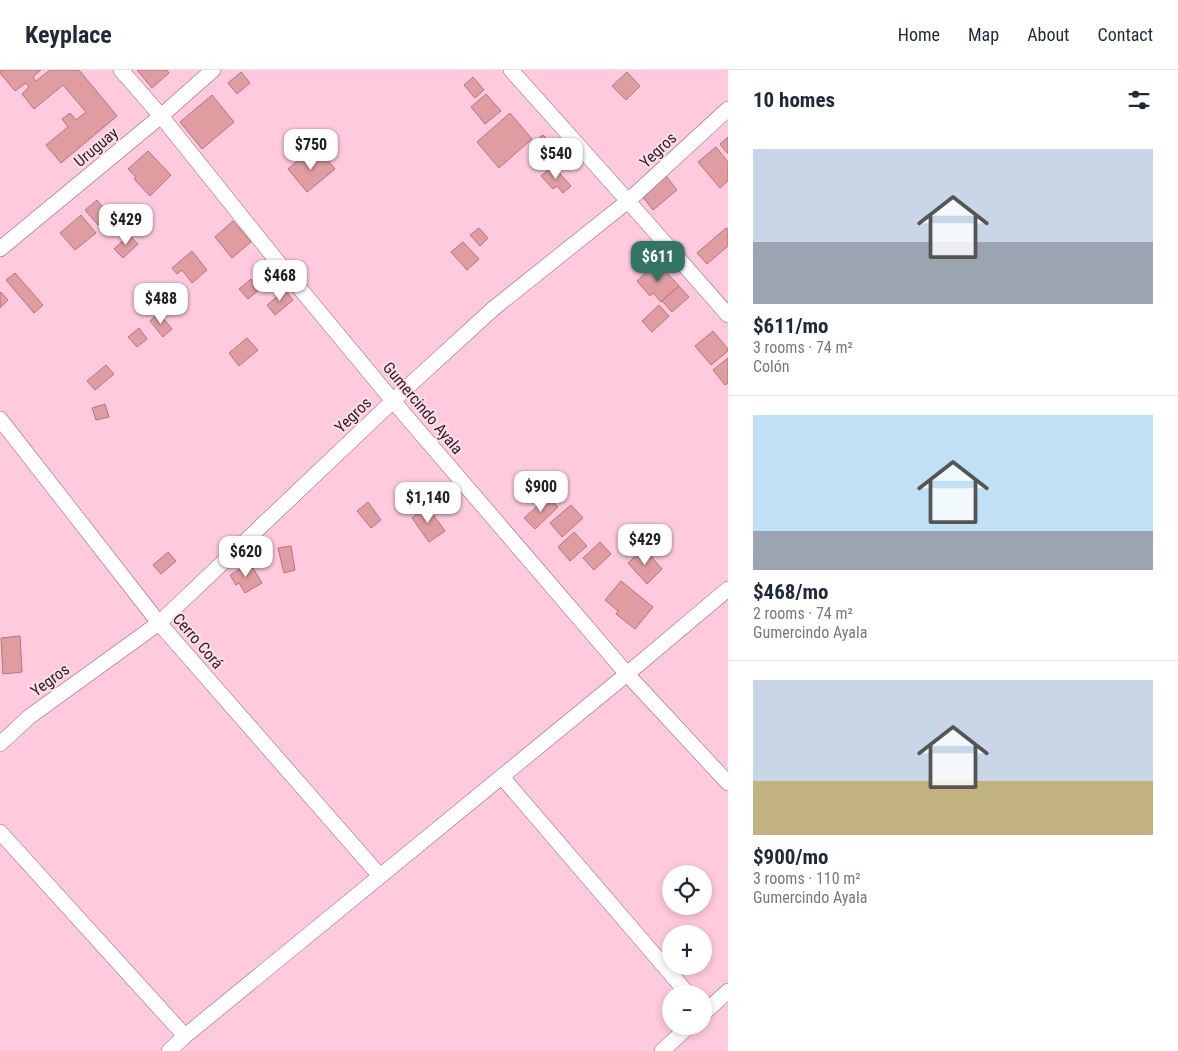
<!DOCTYPE html>
<meta charset="utf-8">
<style>
body{margin:0;font-family:"Roboto Condensed",sans-serif;background:#f2f2f3;color:#1f2937;height:100vh;display:flex;flex-direction:column;font-size:19px;white-space:nowrap}
*{box-sizing:border-box;margin:0}
p{font-size:16px;color:#747a83}
.icon{flex:none;width:28px;height:28px;fill:none;stroke:currentColor;stroke-width:2;stroke-linecap:round;stroke-linejoin:round}
.map{position:relative;flex:1;overflow:hidden}
.sheet{display:flex;flex-direction:column;background:#fff;width:450px}
.sheet>*{flex:none}
.fabs{position:absolute;left:662px;top:795px;display:grid;gap:10px}
.fabs a{display:grid;place-items:center;width:50px;height:50px;border-radius:50%;background:#fff;box-shadow:0 2px 8px #0003;font-size:25px}
.price{position:absolute;translate:-50% -42px;padding:0 11px;border-radius:10px;background:#fff;color:#222;font-size:16px;line-height:32px;filter:drop-shadow(0 1px 2px #0008)}
.price::after{content:'';position:absolute;left:50%;top:30px;width:15px;height:11px;margin-left:-8px;background:inherit;clip-path:polygon(0 0,100% 0,50% 100%)}
.price.active{background:#347463;color:#fff}
ul{padding:0;list-style:none}
li{display:grid;align-content:center;gap:10px;height:265px;padding:0 25px}
li+li{border-top:1px solid #e0e1e3}
li span{display:grid;place-items:center;height:155px;border-radius:0px;color:#555}
li>.icon{margin-inline-start:auto}
span .icon{width:90px;height:90px;fill:#fffc;stroke-width:1}
li b{font-size:21px}
h2{display:flex;justify-content:space-between;align-items:center;height:60px;padding:0 25px;font-size:21px}
header{display:flex;align-items:center;gap:30px;box-sizing:border-box;height:70px;padding:0 25px;background:#fff;border-bottom:1px solid #e0e1e3}
header strong{font-size:24px}
nav{display:flex;gap:28px;margin-inline-start:auto;font-size:18px}
main{display:flex;flex:1;min-height:0}
.map>svg:first-child{display:block}
.building{fill:#df9ca1;stroke:#b5757b}
.lines{fill:none;stroke-linecap:round;stroke-linejoin:round}
.street-casing{stroke:#995f77;stroke-width:16}
.street{stroke:#fff;stroke-width:15}
.labels{text-anchor:middle;dominant-baseline:central;stroke-width:4;stroke-linejoin:round;paint-order:stroke}
.street-label{font-size:16px;fill:#321a24;stroke:#fbe0ea}
</style>
<header>
<strong>Keyplace</strong>
<nav><a>Home</a><a>Map</a><a>About</a><a>Contact</a></nav>
</header>
<main>
<div class="map">
<svg width="728" height="981" viewBox="0 0 728 981">
<rect width="100%" height="100%" fill="#ffcade"/>
<!-- building -->
<g class="building">
<polygon points="0,0 41,0 33,7 36,11 50,0 79,0 117,46 61,93 46,75 68,57 62,49 70,43 76,50 86,42 63,15 34,39 22,24 29,17 26,13 15,21 0,3"/>
<polygon points="137,0 167,0 169,3 152,18"/>
<polygon points="241,2 250,13 237,24 228,13"/>
<polygon points="627,2 640,16 626,30 612,16"/>
<polygon points="473,7 484,20 475,28 464,15"/>
<polygon points="486,24 501,41 485,54 471,37"/>
<polygon points="212,25 234,52 202,79 180,52"/>
<polygon points="510,43 532,69 499,98 477,72"/>
<polygon points="543,65 554,77 545,85 534,72"/>
<polygon points="728,67 728,84 720,74"/>
<polygon points="716,77 728,92 728,111 720,118 698,92"/>
<polygon points="148,81 171,105 150,126 134,109 136,107 128,99"/>
<polygon points="322,83 335,99 307,122 288,99 305,84 311,91"/>
<polygon points="553,96 571,116 563,123 557,116 553,119 541,106"/>
<polygon points="666,106 677,120 653,140 642,126"/>
<polygon points="97,130 109,145 98,155 85,140"/>
<polygon points="81,145 96,163 75,180 60,163"/>
<polygon points="233,151 251,172 232,188 215,167"/>
<polygon points="479,158 488,168 480,176 470,165"/>
<polygon points="726,158 728,159 728,176 707,194 697,183"/>
<polygon points="129,165 138,174 123,188 114,179"/>
<polygon points="463,172 479,189 467,200 451,182"/>
<polygon points="192,181 207,200 192,213 182,200 177,204 172,198"/>
<polygon points="657,192 679,216 661,232 653,223 650,226 637,211"/>
<polygon points="15,203 43,235 34,243 6,210"/>
<polygon points="251,209 260,219 248,229 239,219"/>
<polygon points="679,216 689,227 672,242 662,231"/>
<polygon points="285,220 293,230 275,245 267,235"/>
<polygon points="1,222 8,230 0,238 0,223"/>
<polygon points="659,235 669,246 652,262 642,251"/>
<polygon points="159,243 172,259 163,267 150,251"/>
<polygon points="139,258 147,269 137,277 128,267"/>
<polygon points="713,261 728,279 728,281 711,295 695,276"/>
<polygon points="247,268 258,280 239,296 229,283"/>
<polygon points="728,288 728,313 725,315 713,300"/>
<polygon points="106,295 114,304 95,320 87,311"/>
<polygon points="105,334 109,347 96,350 92,338"/>
<polygon points="548,426 558,437 535,459 524,448"/>
<polygon points="368,432 381,450 371,458 357,441"/>
<polygon points="571,435 583,448 562,467 550,453"/>
<polygon points="427,436 445,461 429,472 412,448"/>
<polygon points="574,462 587,476 570,491 558,477"/>
<polygon points="600,472 611,484 594,500 583,488"/>
<polygon points="291,476 295,500 284,503 278,478"/>
<polygon points="644,478 662,499 647,514 628,493"/>
<polygon points="168,482 176,491 161,504 153,495"/>
<polygon points="250,493 262,513 245,523 239,513 236,515 230,505"/>
<polygon points="621,511 653,537 635,559 616,544 618,541 605,530"/>
<polygon points="20,566 22,602 3,604 1,568"/>
</g>
<g class="lines">
<defs>
<g id="street">
<polyline points="121,0 161,46 273,186 393,331 627,604 728,713"/>
<polyline points="511,0 628,131 728,245"/>
<polyline points="0,179 161,46 213,0"/>
<polyline points="0,349 159,553 380,806"/>
<polyline points="0,674 29,647 159,553 413,312 494,238 628,131 728,39"/>
<polyline points="502,707 688,924"/>
<polyline points="0,762 185,966"/>
<polyline points="704,943 728,921"/>
<polyline points="169,981 185,966 627,604 728,519"/>
<polyline points="662,981 689,956"/>
</g>
</defs>
<!-- street casing -->
<use href="#street" class="street-casing"/>
<!-- street -->
<use href="#street" class="street"/>
</g>
<g class="labels">
<!-- street labels -->
<g class="street-label">
<text transform="translate(96 77) rotate(-40)">Uruguay</text>
<text transform="translate(658 80) rotate(-43)">Yegros</text>
<text transform="translate(423 338) rotate(50)">Gumercindo Ayala</text>
<text transform="translate(353 345) rotate(-44)">Yegros</text>
<text transform="translate(198 571) rotate(49)">Cerro Corá</text>
<text transform="translate(50 610) rotate(-36)">Yegros</text>
</g>
</g>
</svg>
<div class="fabs">
<a><svg class="icon" aria-label="locate" viewBox="0 0 24 24"><circle cx="12" cy="12" r="6"/><path d="M12 2v4M12 18v4M2 12h4M18 12h4"/></svg></a>
<a>+</a>
<a>−</a>
</div>
<b class="price" style="left:311px;top:101px">$750</b>
<b class="price" style="left:556px;top:110px">$540</b>
<b class="price" style="left:126px;top:176px">$429</b>
<b class="price active" style="left:658px;top:213px">$611</b>
<b class="price" style="left:280px;top:232px">$468</b>
<b class="price" style="left:161px;top:255px">$488</b>
<b class="price" style="left:541px;top:443px">$900</b>
<b class="price" style="left:428px;top:454px">$1,140</b>
<b class="price" style="left:645px;top:496px">$429</b>
<b class="price" style="left:246px;top:508px">$620</b>
</div>
<section class="sheet">
<h2>10 homes<svg class="icon" aria-label="filters" viewBox="0 0 24 24"><path d="M4 7h16M4 17h16"/><circle cx="9" cy="7" r="2"/><circle cx="15" cy="17" r="2"/></svg></h2>
<ul>
<li><span style="background:linear-gradient(#c9d6e8 60%,#9aa5b1 0)"><svg class="icon" aria-label="home" viewBox="0 0 24 24"><path d="M3 11l9-7 9 7M6 9v11h12V9"/></svg></span><div><b>$611/mo</b><p>3 rooms · 74 m²</p><p>Colón</p></div></li>
<li><span style="background:linear-gradient(#bfe0f5 75%,#9aa5b1 0)"><svg class="icon" aria-label="home" viewBox="0 0 24 24"><path d="M3 11l9-7 9 7M6 9v11h12V9"/></svg></span><div><b>$468/mo</b><p>2 rooms · 74 m²</p><p>Gumercindo Ayala</p></div></li>
<li><span style="background:linear-gradient(#c9d6e8 65%,#c2b280 0)"><svg class="icon" aria-label="home" viewBox="0 0 24 24"><path d="M3 11l9-7 9 7M6 9v11h12V9"/></svg></span><div><b>$900/mo</b><p>3 rooms · 110 m²</p><p>Gumercindo Ayala</p></div></li>
</ul>
</section>
</main>
